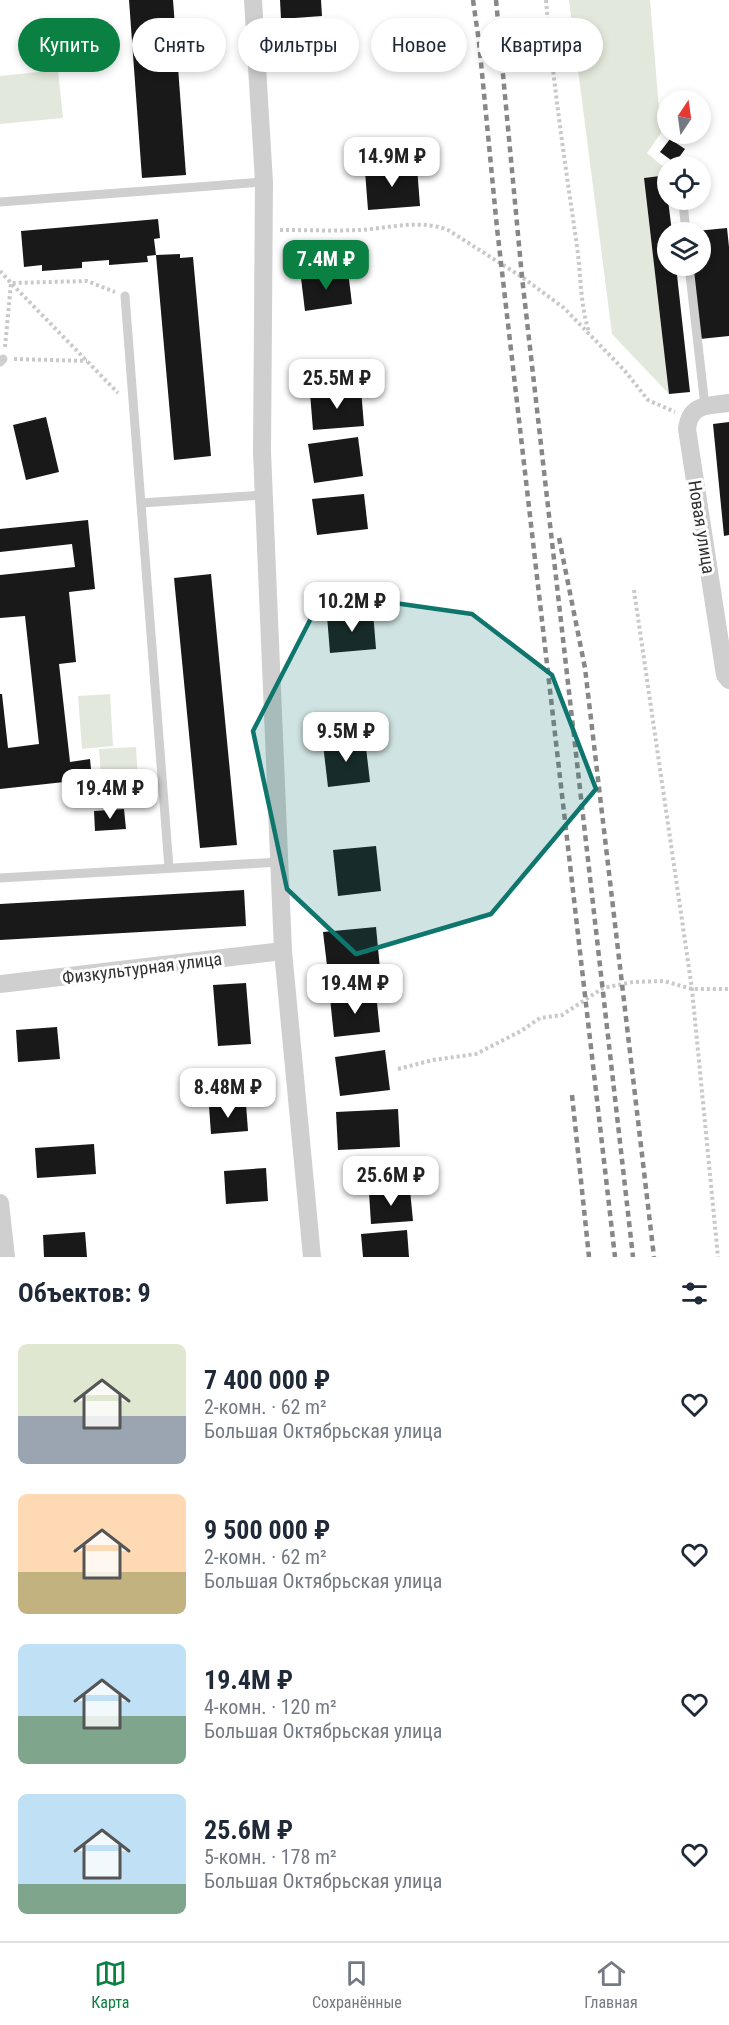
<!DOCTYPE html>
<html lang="ru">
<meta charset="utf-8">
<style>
body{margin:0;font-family:"Roboto Condensed",sans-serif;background:#f6f6f7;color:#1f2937;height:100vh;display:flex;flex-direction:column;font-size:22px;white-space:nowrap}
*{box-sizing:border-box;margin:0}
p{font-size:20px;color:#747a83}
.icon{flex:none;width:33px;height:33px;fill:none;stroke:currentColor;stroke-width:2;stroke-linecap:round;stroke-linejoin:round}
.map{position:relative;height:1257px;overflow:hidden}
.details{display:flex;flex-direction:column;background:#fff;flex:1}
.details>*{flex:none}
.banner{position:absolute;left:18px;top:18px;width:693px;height:54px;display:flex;gap:12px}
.needle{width:39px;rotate:13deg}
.fabs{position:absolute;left:657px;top:90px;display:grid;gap:12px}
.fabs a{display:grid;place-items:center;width:54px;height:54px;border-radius:50%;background:#fff;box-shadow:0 3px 9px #0003;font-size:30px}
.price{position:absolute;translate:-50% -51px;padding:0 14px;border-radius:12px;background:#fff;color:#222;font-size:20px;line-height:39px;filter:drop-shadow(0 2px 3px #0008)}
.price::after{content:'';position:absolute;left:50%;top:36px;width:18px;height:14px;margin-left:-9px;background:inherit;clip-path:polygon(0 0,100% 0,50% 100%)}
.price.active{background:#0b8043;color:#fff}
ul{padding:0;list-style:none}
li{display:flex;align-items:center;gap:18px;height:150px;padding:0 18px}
li span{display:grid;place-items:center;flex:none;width:168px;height:120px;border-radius:9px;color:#555}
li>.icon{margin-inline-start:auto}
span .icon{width:72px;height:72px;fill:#fffc;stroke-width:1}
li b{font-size:26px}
h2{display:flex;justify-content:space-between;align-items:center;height:72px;padding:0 18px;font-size:26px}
.pill{padding:0 21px;border-radius:27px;background:#fff;box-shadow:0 3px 9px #0003;font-size:21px;line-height:54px}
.pill.active{background:#0b8043;color:#fff}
.dock{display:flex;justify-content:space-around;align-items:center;height:84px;border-top:2px solid #e0e1e3;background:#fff;font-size:16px;color:#747a83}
.dock a{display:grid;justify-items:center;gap:3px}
.dock .active{color:#0b8043}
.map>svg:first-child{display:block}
.green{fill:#e3e8dc}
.building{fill:#191919}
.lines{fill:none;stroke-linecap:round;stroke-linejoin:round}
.path{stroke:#c9c9c9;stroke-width:4;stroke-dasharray:3 3;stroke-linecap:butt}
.service{stroke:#cfcfcf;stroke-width:9}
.minor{stroke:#cfcfcf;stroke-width:18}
.rail{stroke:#878787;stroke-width:4.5;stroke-dasharray:6 4.5;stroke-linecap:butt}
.marked{fill:#0f766e;fill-opacity:0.2;stroke:#0f766e;stroke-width:4.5;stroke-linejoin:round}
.labels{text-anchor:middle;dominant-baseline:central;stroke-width:6;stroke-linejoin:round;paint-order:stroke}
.street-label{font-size:18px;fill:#323232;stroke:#fff}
</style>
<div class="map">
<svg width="729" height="1257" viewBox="0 0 729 1257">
<rect width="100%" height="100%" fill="#fff"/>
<!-- green -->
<g class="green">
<polygon points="569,0 650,0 661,133 647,153 667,170 668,175 644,178 669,394 612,334"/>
<polygon points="58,70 63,118 0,124 0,76"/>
<polygon points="110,694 113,746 82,749 78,696"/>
<polygon points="136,747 139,799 103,802 99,749"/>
</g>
<!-- building -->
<g class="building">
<polygon points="129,0 173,0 186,175 142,178"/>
<polygon points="280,0 321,0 322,16 281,19"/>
<polygon points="670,139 685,149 675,163 660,152"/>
<polygon points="417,167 420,206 368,210 365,171"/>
<polygon points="668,175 668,200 672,232 668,232 668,266 676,266 690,392 669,394 644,178"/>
<polygon points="158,219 160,238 154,239 156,255 147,256 148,262 109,265 109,260 82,262 82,268 42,271 42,265 24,267 21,231"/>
<polygon points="727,228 729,247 729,336 700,339 692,266 700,266 700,232 696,231"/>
<polygon points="180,254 180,258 193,257 211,456 174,460 156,255"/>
<polygon points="348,271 352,304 305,311 301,278"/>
<polygon points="361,389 364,426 313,430 310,393"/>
<polygon points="46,417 59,472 26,480 13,425"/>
<polygon points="729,422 729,535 724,536 713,424"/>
<polygon points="358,437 363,476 314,483 308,444"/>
<polygon points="364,494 368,529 317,535 312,499"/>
<polygon points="88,520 95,589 69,592 76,662 59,664 70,762 90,759 92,779 0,789 0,694 2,694 8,748 39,744 25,616 0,618 0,575 75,567 72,544 0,552 0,529"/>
<polygon points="211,574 237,845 200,848 174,578"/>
<polygon points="373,612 376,649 330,653 327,616"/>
<polygon points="365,739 370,782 328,787 323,744"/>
<polygon points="124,809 126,829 95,831 94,811"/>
<polygon points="376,846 381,891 338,896 333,850"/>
<polygon points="244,890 246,926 0,940 0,904"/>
<polygon points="376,927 380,969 328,974 323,932"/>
<polygon points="246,983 251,1044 218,1046 213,985"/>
<polygon points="376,993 380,1032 334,1037 330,998"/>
<polygon points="57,1027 60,1059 18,1062 16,1030"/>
<polygon points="385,1050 390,1090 340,1096 335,1057"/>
<polygon points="246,1104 248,1131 211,1134 209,1106"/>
<polygon points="398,1109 400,1147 338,1150 336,1112"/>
<polygon points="94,1144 96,1174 37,1178 35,1148"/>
<polygon points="266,1168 268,1201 226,1204 224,1171"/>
<polygon points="410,1190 413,1221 371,1224 369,1192"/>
<polygon points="407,1230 409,1257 363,1257 361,1234"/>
<polygon points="85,1232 87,1257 44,1257 43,1235"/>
</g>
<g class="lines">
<!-- path -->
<g class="path">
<path d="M 546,0 C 553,82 565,164 577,246 C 581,275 580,304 589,332"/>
<path d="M 280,230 C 307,230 334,231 360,230 C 390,228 420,219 448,230 L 522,277 L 564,308 L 625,371 L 648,400 L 675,412"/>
<polyline points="0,271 11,283 87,281 115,292"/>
<polyline points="5,347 11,283 118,393"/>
<polyline points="14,359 87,361"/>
<polyline points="634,590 692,989 718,1257"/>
<polyline points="398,1069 433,1060 476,1054 521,1031 540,1018 562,1015 603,988 633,982 664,981 692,989 729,989"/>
</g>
<!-- service -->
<g class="service">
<polyline points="0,202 264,182"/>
<polyline points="683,203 686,232"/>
<polyline points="689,266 705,406"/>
<polyline points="125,296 169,868"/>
<polyline points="0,362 3,359"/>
<polyline points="141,503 264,495"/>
<polyline points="0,878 280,862"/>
</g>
<!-- minor -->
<g class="minor">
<polyline points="253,0 264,182 262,452 283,951 312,1257"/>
<path d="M 729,403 C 708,406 690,403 687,429 L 725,675 L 729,680"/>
<polyline points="0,984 283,951"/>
<polyline points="0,1203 6,1257"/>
</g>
<!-- rail -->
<g class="rail">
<polyline points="473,0 479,42 497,228 615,1257"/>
<polyline points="496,0 522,277 633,1257"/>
<polyline points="559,538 585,668 654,1257"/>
<polyline points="572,1095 589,1257"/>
</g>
</g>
<!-- marked area -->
<path class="marked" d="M 324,593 L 472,614 L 552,675 L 596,789 L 491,914 L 356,954 L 287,889 L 253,731 Z"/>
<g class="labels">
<!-- street labels -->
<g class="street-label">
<text transform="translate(702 527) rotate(81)">Новая улица</text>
<text transform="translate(142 968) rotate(-7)">Физкультурная улица</text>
</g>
</g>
</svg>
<div class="fabs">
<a><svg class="needle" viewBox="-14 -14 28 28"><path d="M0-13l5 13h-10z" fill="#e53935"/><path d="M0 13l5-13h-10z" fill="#747a83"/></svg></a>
<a><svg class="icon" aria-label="locate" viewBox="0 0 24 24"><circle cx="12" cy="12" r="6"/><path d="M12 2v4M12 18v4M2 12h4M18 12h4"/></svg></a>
<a><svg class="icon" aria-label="layers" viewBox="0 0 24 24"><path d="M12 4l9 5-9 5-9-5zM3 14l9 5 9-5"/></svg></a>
</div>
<b class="price" style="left:392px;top:188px">14.9M ₽</b>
<b class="price active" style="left:326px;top:291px">7.4M ₽</b>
<b class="price" style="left:337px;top:410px">25.5M ₽</b>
<b class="price" style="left:352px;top:633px">10.2M ₽</b>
<b class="price" style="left:346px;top:763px">9.5M ₽</b>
<b class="price" style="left:110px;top:820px">19.4M ₽</b>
<b class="price" style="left:355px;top:1015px">19.4M ₽</b>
<b class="price" style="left:228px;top:1119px">8.48M ₽</b>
<b class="price" style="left:391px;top:1207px">25.6M ₽</b>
<div class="banner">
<a class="pill active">Купить</a>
<a class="pill">Снять</a>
<a class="pill">Фильтры</a>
<a class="pill">Новое</a>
<a class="pill">Квартира</a>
</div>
</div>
<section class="details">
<h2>Объектов: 9<svg class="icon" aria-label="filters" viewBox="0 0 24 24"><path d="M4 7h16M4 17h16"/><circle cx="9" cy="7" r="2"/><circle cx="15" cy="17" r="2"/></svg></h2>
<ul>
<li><span style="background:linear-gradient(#dfe7d0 60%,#9aa5b1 0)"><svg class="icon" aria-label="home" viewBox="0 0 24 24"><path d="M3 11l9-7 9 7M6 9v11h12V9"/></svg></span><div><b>7 400 000 ₽</b><p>2-комн. · 62 m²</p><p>Большая Октябрьская улица</p></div><svg class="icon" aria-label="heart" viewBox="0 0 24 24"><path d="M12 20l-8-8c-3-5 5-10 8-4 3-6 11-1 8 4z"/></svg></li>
<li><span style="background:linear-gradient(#ffd9b3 65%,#c2b280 0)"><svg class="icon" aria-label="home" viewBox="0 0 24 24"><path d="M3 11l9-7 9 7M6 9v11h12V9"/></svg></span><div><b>9 500 000 ₽</b><p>2-комн. · 62 m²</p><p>Большая Октябрьская улица</p></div><svg class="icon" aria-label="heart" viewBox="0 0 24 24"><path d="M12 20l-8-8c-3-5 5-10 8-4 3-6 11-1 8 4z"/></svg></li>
<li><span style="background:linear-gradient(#bfe0f5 60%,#7fa58c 0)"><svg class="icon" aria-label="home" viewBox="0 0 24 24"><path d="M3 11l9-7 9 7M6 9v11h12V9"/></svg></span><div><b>19.4M ₽</b><p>4-комн. · 120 m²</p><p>Большая Октябрьская улица</p></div><svg class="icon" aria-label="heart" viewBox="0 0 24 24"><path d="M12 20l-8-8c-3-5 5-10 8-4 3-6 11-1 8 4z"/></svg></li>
<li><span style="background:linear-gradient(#bfe0f5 75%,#7fa58c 0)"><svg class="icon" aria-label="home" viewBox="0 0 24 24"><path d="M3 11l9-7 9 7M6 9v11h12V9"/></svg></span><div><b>25.6M ₽</b><p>5-комн. · 178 m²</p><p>Большая Октябрьская улица</p></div><svg class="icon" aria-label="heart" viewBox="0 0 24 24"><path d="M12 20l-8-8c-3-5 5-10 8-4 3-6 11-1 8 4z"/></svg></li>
</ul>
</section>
<nav class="dock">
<a class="active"><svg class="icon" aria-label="map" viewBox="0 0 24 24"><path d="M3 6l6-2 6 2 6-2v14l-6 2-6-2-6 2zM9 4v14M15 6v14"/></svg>Карта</a>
<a><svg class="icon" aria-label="saved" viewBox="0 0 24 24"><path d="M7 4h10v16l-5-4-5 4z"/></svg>Сохранённые</a>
<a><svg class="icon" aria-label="home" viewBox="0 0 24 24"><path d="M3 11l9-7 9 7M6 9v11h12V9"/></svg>Главная</a>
</nav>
